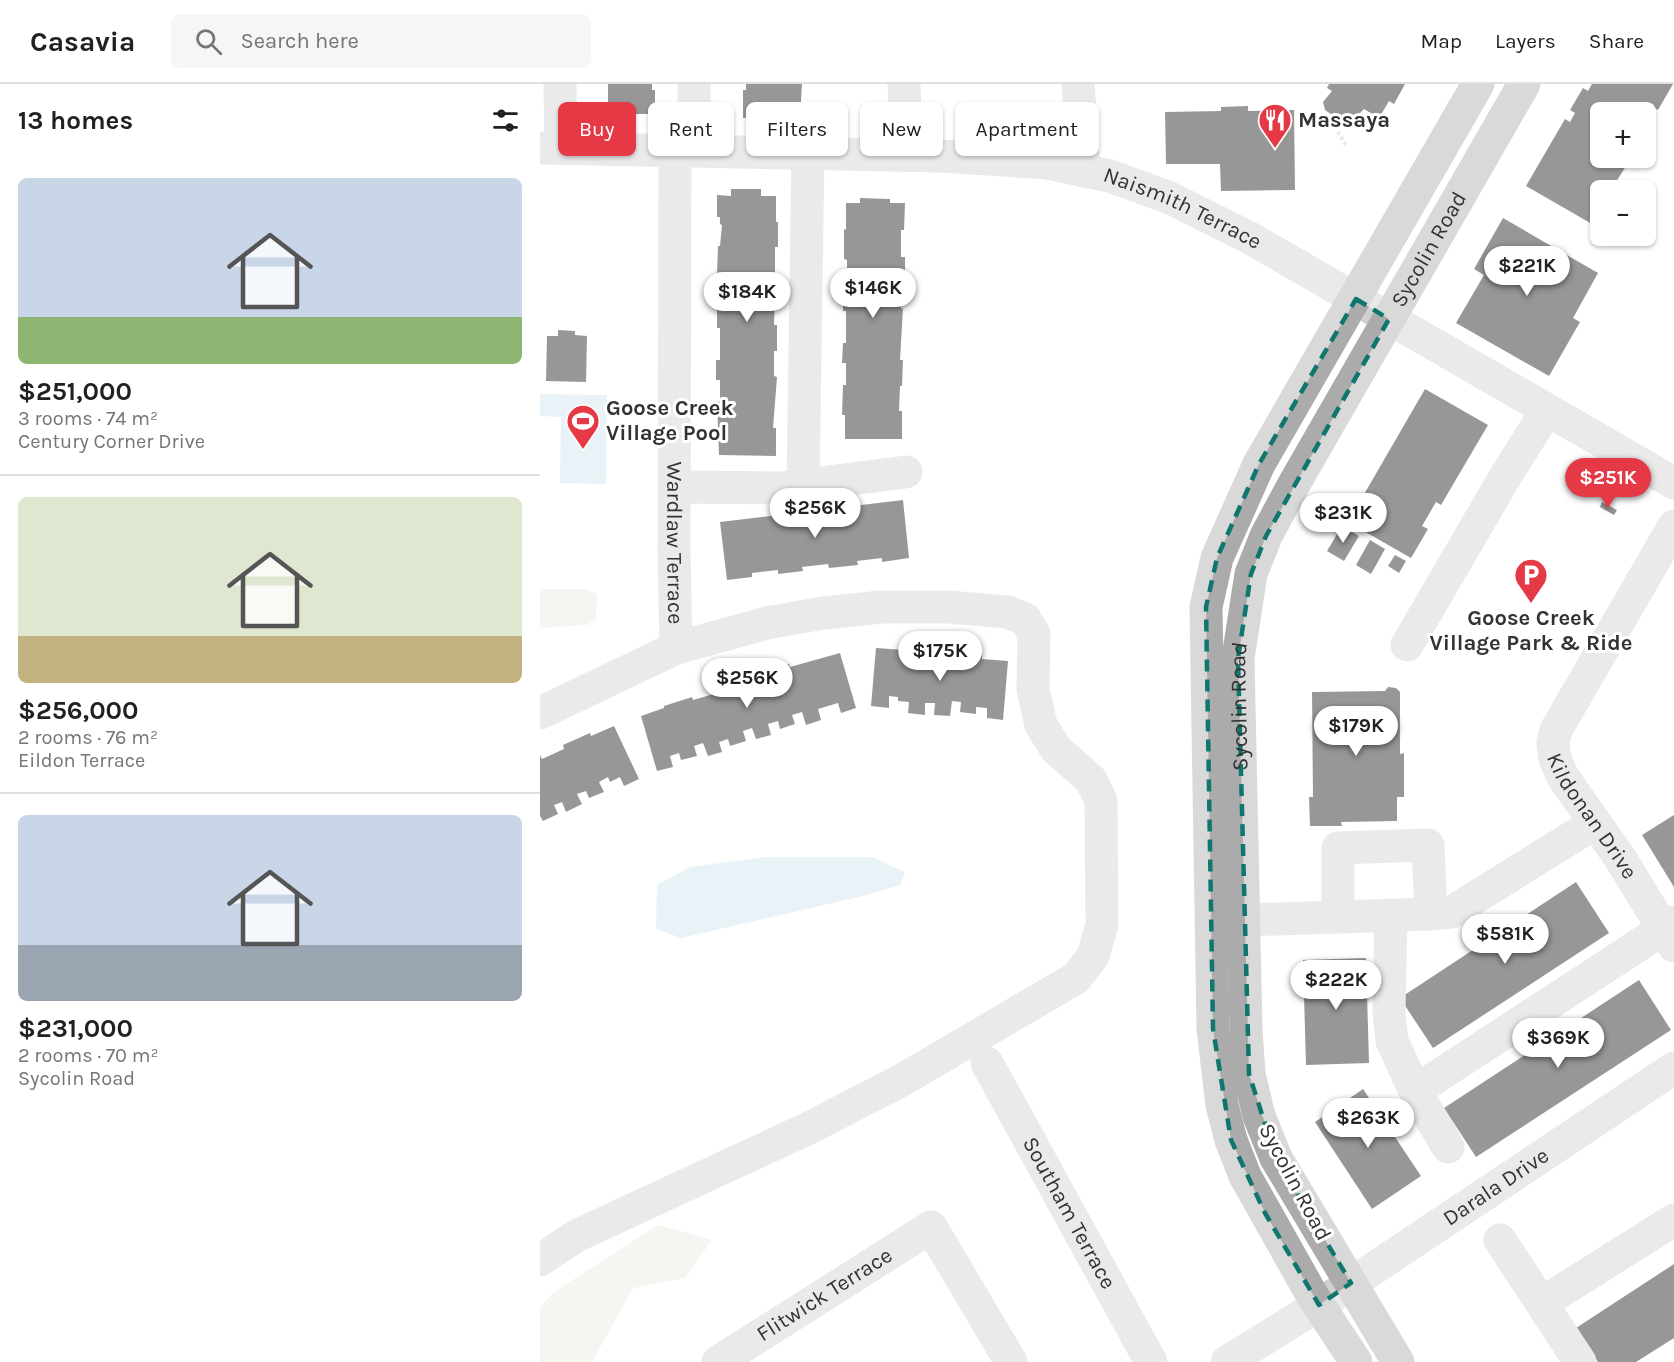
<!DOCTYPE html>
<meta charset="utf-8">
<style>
body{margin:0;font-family:Karla,sans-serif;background:#f6f6f6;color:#202124;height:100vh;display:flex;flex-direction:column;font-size:22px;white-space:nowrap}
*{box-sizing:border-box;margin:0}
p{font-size:20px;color:#757577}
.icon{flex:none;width:33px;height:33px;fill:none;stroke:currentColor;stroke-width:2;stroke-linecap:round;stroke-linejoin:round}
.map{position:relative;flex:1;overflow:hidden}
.sheet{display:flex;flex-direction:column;background:#fff;width:540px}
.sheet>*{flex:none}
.guide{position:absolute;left:18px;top:18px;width:570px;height:54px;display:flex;gap:12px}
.fabs{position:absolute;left:1050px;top:18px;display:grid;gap:12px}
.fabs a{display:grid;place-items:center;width:66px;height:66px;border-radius:9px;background:#fff;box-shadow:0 2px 4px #0004;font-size:30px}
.price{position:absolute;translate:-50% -51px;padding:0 14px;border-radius:21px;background:#fff;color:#222;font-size:20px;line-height:39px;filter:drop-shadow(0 2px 3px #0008)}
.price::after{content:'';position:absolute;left:50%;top:36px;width:18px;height:14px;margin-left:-9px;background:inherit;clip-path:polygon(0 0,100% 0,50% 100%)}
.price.active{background:#e63946;color:#fff}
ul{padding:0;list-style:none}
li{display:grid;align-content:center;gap:12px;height:318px;padding:0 18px}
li+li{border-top:2px solid #e0e0e0}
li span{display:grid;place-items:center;height:186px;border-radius:9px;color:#555}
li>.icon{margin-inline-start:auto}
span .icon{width:108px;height:108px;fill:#fffc;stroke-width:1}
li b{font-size:26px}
h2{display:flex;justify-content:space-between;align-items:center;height:72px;padding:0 18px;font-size:26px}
.pill{padding:0 21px;border-radius:9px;background:#fff;box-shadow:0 2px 4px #0004;font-size:21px;line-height:54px}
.pill.active{background:#e63946;color:#fff}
header{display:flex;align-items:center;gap:36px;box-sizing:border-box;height:84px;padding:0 30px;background:#fff;border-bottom:2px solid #e0e0e0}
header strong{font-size:28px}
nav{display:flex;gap:33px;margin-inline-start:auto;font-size:21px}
.search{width:420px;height:54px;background:#f6f6f6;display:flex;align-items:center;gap:15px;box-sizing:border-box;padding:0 21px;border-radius:9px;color:#757577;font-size:22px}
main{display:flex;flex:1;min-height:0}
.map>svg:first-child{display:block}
.green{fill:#e6ecdf}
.water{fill:#cfe2ee}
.building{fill:#1a1a1a}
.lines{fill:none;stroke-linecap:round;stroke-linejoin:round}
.path{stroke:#cdcdcd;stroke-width:4;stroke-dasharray:3 3;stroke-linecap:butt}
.minor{stroke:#d0d0d0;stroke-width:33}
.major{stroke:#ababab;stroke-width:33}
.marked{fill:none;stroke:#0f766e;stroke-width:4.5;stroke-dasharray:12 8;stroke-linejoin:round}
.labels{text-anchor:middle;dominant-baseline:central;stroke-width:6;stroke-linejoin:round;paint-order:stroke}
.poi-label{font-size:22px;font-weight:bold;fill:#333;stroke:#fff;text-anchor:start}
.street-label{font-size:22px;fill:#333;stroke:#fff}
</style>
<header>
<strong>Casavia</strong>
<div class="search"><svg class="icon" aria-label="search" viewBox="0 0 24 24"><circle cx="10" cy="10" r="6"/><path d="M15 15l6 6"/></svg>Search here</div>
<nav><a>Map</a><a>Layers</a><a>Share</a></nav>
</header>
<main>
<section class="sheet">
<h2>13 homes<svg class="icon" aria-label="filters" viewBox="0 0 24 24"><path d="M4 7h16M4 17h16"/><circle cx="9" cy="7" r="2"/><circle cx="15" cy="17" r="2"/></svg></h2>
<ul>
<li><span style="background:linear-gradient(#c9d6e8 75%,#8fb573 0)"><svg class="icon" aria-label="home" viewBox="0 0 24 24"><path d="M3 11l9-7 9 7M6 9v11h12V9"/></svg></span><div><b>$251,000</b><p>3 rooms · 74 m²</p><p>Century Corner Drive</p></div></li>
<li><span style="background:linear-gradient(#dfe7d0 75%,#c2b280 0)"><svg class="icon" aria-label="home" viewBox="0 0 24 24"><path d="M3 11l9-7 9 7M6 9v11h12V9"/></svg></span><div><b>$256,000</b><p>2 rooms · 76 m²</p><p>Eildon Terrace</p></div></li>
<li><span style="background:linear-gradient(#c9d6e8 70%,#9aa5b1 0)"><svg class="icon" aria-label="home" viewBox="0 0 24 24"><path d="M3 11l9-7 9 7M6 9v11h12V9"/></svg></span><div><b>$231,000</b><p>2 rooms · 70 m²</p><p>Sycolin Road</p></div></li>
</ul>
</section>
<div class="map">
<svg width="1134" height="1278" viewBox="0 0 1134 1278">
<rect width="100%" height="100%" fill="#fff"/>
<!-- green -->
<g class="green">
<polygon points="0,505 45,505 57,510 56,535 47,541 0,544"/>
<polygon points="118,1141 172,1156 145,1194 93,1204 52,1278 0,1278 0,1223 14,1208"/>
</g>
<!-- water -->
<g class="water">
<polygon points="0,310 67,311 66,400 20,399 21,333 0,332"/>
<polygon points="226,773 332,773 365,788 360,801 323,812 141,854 116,845 117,801 150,783"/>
</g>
<!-- building -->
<g class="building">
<polygon points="68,0 112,0 112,6 115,6 115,30 68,30"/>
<polygon points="206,0 262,0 260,34 203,34 203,6 206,6"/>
<polygon points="789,0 865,0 854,20 849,17 839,34 824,25 818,31 810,35 792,31 785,26 783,18 792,7 787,4"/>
<polygon points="1052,0 1133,0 1118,26 1114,24 1109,33 1113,35 1106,48 1106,28 1060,28 1060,74 1091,74 1071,106 1060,106 1060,125 1052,140 986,102 1025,35 1030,38 1035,29 1030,26 1043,4 1048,7"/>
<polygon points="708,22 708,27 754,26 755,106 681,107 680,80 626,80 625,28 681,27 681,23"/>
<polygon points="191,105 221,105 221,112 236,112 236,138 238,138 238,163 235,163 235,190 239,190 239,214 235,214 234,241 237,241 237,267 234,267 234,292 237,293 233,344 236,344 236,372 179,371 177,318 180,317 180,296 176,296 176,276 180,276 180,244 177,244 177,215 181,215 181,192 177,192 178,162 180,162 182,141 180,140 180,133 177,133 177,111 191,112"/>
<polygon points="320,114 350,115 350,119 365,119 364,146 361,146 361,173 365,173 365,198 361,198 361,225 363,224 360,276 363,276 362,302 360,302 359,327 362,327 362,355 305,355 305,331 302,331 303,301 306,301 306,279 302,279 303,259 306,259 306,227 303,227 303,198 307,198 307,176 304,175 304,145 306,146 306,119 320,119"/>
<polygon points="963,134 1058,189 1033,234 1040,238 1009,292 916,239 944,191 934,185"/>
<polygon points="18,246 35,247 35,251 47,252 46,298 6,297 7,252 18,252"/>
<polygon points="885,305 948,341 901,421 896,418 882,442 888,445 871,474 808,438"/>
<polygon points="363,416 369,474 342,478 342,474 317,477 318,481 289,484 288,480 262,483 263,487 238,490 238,486 212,489 212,493 187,496 180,438"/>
<polygon points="1062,418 1077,426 1074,431 1060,423"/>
<polygon points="802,442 819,452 804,477 787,467"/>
<polygon points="830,456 845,465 831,490 816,481"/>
<polygon points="855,471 866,477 859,489 848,482"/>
<polygon points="336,564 365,566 364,570 412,572 413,569 442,571 442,575 468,577 463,636 447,634 447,624 436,623 436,630 420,628 421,618 412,617 410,632 394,631 395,619 385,619 385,631 368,629 369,618 358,617 358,613 349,612 349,624 331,622"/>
<polygon points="300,569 316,624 301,629 298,619 278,625 281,636 266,641 262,628 252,631 255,640 240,645 238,637 228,640 231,651 216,655 212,644 203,647 206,657 190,662 188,655 179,658 182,668 168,672 163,659 154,662 157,672 141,676 139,669 130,672 133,683 117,687 101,632 124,624 124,622 152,613 153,616 174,610 173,606 222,593 221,589 249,580 250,583"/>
<polygon points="848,603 856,604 860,608 860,670 864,669 864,713 857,713 857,737 801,738 802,742 770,742 769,713 773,713 772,608 845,607"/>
<polygon points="74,642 99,695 84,702 80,693 70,698 68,693 59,698 64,708 49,714 46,707 37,710 42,720 26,728 22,718 14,721 18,730 3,737 0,732 0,671 2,675 24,665 23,661 50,649 51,652"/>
<polygon points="1134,731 1134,803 1102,751"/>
<polygon points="1036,798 1069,849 893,964 860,914"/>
<polygon points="826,874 829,979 766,981 763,876"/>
<polygon points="1099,896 1131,946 936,1073 904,1024"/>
<polygon points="823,1005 881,1092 832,1125 775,1038"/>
<polygon points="1134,1180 1134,1254 1096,1278 1058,1278 1036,1244"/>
</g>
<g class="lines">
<!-- path -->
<polyline class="path" points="798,48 807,63"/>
<!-- minor -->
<g class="minor">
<polyline points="20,0 21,64"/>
<polyline points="154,0 155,66"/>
<polyline points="364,0 367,71"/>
<polyline points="538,0 544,87"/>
<path id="s1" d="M 0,64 L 401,72 L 507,79 L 570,92 L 630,114 L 710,154 L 1134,399"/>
<path id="s2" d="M 135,66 L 134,466 L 136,564"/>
<polyline points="263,401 268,69"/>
<polyline points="135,403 240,404 366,388"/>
<path id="s3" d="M 1134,442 L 1016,646 L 1013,660 L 1015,675 L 1023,693 L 1080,774 L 1134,862"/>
<polyline points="867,561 965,393 1007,326"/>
<polyline points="0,629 136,564 231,538 284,529 341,523 408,523 467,528 485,535 494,550 493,605 501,641 516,665 551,696 561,717 562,841 553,872 536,894 362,996 269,1044 36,1152 0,1176"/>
<polyline points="851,831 849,928 852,957 875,1007 908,1063"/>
<polyline points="798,833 798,764 888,761 891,830"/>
<polyline points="703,836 891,830 912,828 1055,739"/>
<path id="s4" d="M 447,979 L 611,1278"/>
<polyline points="875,1007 1134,838"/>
<polyline points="960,1156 1040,1278"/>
<polyline points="1002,1219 1134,1136"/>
<path id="s5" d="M 178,1278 L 391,1143 L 471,1278"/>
<path id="s6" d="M 687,1278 L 779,1221 L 1134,984"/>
</g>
<!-- major -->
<g class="major">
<polyline points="816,1278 772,1211 705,1092 691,1056 682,1021 673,945 666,523 677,474 719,380 938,0"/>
<path id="s7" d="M 858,1278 L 736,1074 L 719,1032 L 709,990 L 706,947 L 698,574 L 711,490 L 726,452 L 754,400 L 984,0"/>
</g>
</g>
<!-- marked area -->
<path d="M0 0H1134V1278H0ZM 816,215 L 849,235 L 726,452 L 711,490 L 698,574 L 709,990 L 736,1074 L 811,1199 L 779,1221 L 725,1129 L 691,1056 L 673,945 L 666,523 L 677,474 L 719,380 Z" fill="#fff" fill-opacity=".55" fill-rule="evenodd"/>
<path class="marked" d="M 816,215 L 849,235 L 726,452 L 711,490 L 698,574 L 709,990 L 736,1074 L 811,1199 L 779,1221 L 725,1129 L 691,1056 L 673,945 L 666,523 L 677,474 L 719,380 Z"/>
<!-- icons -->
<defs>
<symbol id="restaurant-pin" viewBox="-11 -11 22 30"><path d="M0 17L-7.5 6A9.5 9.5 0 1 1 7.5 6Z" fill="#e63946" stroke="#fff"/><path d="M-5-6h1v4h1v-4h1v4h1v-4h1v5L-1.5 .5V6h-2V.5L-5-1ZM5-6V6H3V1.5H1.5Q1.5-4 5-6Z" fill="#fff"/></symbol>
<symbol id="stadium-pin" viewBox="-11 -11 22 30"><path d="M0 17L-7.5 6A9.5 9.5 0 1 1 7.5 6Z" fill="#e63946" stroke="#fff"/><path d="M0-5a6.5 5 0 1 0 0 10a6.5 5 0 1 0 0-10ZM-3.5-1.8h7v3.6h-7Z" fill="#fff"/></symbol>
<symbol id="parking-pin" viewBox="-11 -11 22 30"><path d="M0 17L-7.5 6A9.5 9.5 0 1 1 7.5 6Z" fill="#e63946" stroke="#fff"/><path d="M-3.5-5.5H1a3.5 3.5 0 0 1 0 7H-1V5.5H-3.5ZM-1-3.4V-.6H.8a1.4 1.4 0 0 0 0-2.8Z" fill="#fff"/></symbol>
</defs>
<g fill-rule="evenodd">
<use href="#restaurant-pin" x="716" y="17" width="38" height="52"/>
<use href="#stadium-pin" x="24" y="318" width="38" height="52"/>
<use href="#parking-pin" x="972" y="472" width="38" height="52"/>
</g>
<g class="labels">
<!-- poi labels -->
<g class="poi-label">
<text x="758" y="36">Massaya</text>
<text x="66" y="324">Goose Creek<tspan x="66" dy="25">Village Pool</tspan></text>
<text x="991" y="534" text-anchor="middle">Goose Creek<tspan x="991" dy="25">Village Park &amp; Ride</tspan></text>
</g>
<!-- street labels -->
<g class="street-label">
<text stroke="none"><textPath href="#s1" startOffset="651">Naismith Terrace</textPath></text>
<text stroke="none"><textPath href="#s7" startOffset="1198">Sycolin Road</textPath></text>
<text stroke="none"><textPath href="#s2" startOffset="393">Wardlaw Terrace</textPath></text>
<text stroke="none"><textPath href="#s7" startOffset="694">Sycolin Road</textPath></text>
<text stroke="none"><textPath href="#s3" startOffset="333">Kildonan Drive</textPath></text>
<text transform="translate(755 1098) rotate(62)">Sycolin Road</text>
<text stroke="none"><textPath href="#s6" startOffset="321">Darala Drive</textPath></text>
<text stroke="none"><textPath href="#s4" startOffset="171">Southam Terrace</textPath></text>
<text stroke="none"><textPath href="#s5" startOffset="126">Flitwick Terrace</textPath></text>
</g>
</g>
</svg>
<div class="fabs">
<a>+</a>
<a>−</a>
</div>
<b class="price" style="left:987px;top:213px">$221K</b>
<b class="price" style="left:333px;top:235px">$146K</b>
<b class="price" style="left:207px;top:239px">$184K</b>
<b class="price active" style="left:1068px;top:425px">$251K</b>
<b class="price" style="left:275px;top:455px">$256K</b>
<b class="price" style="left:803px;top:460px">$231K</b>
<b class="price" style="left:400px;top:598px">$175K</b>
<b class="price" style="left:207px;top:625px">$256K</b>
<b class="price" style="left:816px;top:673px">$179K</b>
<b class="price" style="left:965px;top:881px">$581K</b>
<b class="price" style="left:796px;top:927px">$222K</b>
<b class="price" style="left:1018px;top:985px">$369K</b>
<b class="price" style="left:828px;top:1065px">$263K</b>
<div class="guide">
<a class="pill active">Buy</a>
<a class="pill">Rent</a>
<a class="pill">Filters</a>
<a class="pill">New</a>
<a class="pill">Apartment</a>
</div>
</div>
</main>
